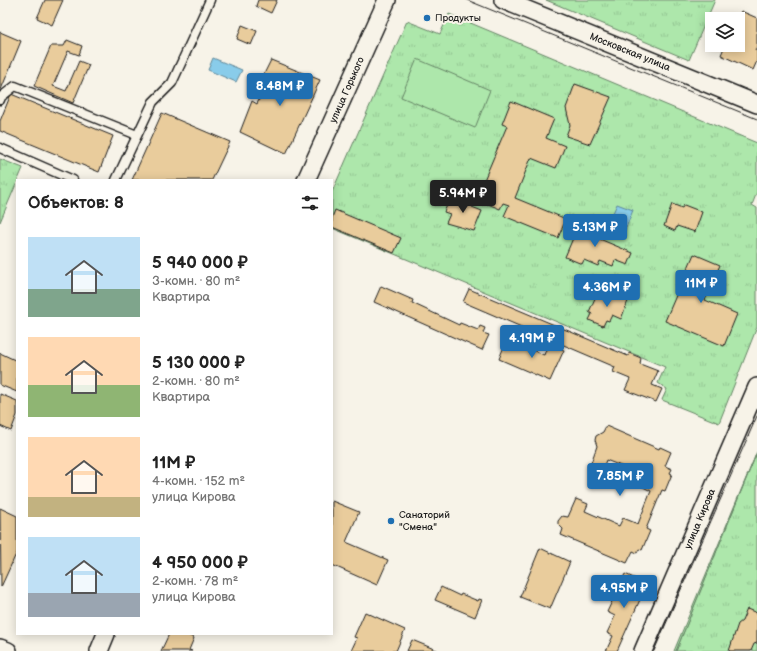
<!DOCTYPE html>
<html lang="ru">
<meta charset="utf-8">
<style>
body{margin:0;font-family:"Balsamiq Sans",sans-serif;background:#f2f2f2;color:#222;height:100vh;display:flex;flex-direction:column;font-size:15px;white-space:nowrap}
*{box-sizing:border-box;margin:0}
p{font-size:13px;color:#767676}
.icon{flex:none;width:22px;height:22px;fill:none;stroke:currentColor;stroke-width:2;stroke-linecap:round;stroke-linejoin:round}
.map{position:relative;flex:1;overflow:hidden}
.details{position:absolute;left:16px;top:179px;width:317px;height:456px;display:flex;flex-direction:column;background:#fff;border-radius:0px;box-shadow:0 2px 10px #0003}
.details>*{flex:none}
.fabs{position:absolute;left:705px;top:12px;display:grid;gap:8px}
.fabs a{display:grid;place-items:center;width:40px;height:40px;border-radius:0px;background:#fff;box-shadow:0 2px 10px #0003;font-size:20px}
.price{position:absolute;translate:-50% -34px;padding:0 9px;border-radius:4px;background:#1f6fb2;color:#fff;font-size:13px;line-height:26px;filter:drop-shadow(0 1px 2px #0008)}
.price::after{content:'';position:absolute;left:50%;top:24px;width:12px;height:9px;margin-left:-6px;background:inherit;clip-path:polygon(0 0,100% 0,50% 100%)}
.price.on{background:#222;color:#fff}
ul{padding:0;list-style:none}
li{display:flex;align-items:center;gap:12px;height:100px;padding:0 12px}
li span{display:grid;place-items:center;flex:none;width:112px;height:80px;border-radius:0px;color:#555}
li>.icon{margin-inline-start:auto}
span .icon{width:48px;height:48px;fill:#fffc;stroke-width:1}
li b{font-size:17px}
h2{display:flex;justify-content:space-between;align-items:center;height:48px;padding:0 12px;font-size:17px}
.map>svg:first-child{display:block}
.grass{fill:url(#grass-tufts);stroke:#648264}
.forest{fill:url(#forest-crowns);stroke:#648264}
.pitch{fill:#ade7ab;stroke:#648264}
.water{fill:#89ccea;stroke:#5d8698}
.building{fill:#e9cc9c;stroke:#1c1c1c}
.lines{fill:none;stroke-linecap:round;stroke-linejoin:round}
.lane-casing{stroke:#1c1c1c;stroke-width:11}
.street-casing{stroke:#1c1c1c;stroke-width:20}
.lane{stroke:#f7f3e8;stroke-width:8}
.street{stroke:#f7f3e8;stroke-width:17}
.tram{stroke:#1c1c1c;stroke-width:1}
.poi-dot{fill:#1f6fb2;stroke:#f7f3e8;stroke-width:1.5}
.labels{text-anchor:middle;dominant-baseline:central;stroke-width:4;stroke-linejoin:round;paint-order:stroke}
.poi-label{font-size:10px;fill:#1c1c1c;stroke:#f7f3e8;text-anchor:start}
.street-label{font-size:10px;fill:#1c1c1c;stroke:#f7f3e8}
</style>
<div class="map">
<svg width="757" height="651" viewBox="0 0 757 651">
<defs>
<pattern id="grass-tufts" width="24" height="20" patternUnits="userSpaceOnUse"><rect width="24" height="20" fill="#ade7ab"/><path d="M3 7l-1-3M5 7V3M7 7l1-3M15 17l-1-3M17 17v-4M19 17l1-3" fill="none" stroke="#94c693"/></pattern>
<pattern id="forest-crowns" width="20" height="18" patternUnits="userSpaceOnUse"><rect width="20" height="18" fill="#ade7ab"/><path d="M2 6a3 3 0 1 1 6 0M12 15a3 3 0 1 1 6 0" fill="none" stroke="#94c693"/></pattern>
</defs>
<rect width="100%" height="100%" fill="#f7f3e8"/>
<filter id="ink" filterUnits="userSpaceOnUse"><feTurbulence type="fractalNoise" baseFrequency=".025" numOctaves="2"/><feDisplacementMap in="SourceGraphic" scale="8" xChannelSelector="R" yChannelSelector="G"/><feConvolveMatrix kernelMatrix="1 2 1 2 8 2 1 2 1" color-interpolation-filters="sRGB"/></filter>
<g filter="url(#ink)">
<!-- grass -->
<g class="grass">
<polygon points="546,0 715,0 689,60"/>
<polygon points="449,14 757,143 757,192 752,205 757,208 757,327 719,423 662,400 667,389 658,383 665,367 332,228 332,192 407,21 440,34"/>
<polygon points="0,159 23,168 0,222"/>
<polygon points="757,452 757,651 676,651"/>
</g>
<!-- forest -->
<polygon class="forest" points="757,452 676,651 674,651"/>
<!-- pitch -->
<polygon class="pitch" points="417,59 490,90 475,128 401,97"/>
<!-- water -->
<g class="water">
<polygon points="213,58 242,70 236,82 208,70"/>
<polygon points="617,204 633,210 622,238 605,231"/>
</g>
<!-- building -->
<g class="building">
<polygon points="45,0 63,0 52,25 37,18"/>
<polygon points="258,0 277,0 271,13 256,6"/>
<polygon points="741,11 757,18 757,46 755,50 757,51 757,61 753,70 721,55 725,45 738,45 738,38 743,26 738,23 737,19"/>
<polygon points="242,25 257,31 251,45 237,39"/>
<polygon points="0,32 21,41 0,92"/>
<polygon points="67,40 82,46 79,55 68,51 53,86 66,91 79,61 89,65 73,103 34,86 51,46 64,46"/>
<polygon points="271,60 320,80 286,154 240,132 252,101 257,104 269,78 263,76"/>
<polygon points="575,84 611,97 590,144 566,136 570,125 566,108"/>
<polygon points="11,94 113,136 99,172 0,131 0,121"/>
<polygon points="511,101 554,119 546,138 565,146 556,168 531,158 515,198 566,219 558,238 504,216 509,205 503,203 500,209 476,199 507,126 502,124"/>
<polygon points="162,113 230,142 212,180 132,180"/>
<polygon points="458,196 474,202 472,207 482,211 474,231 446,223 450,214 444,212 449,201 455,204"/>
<polygon points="672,204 682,208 684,205 702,212 695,232 677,226 675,231 664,226"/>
<polygon points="335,210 401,238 394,253 332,227 332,218"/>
<polygon points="584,218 595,223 590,235 633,253 628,265 615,260 613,266 600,261 598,266 584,260 582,264 565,257 576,231 579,231"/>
<polygon points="694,254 720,265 705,300 737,314 724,346 665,321"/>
<polygon points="381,286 413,300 412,303 459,325 460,323 478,330 480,326 485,328 483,333 489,335 482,350 374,302"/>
<polygon points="469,289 628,356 629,353 641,358 640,364 658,371 652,385 662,389 656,402 625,390 630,379 613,372 615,367 463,302"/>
<polygon points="599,289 628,301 621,319 612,315 609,321 606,320 603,326 589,320 592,314 589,312"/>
<polygon points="507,339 544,355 548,344 564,350 550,381 499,359"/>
<polygon points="0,353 17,361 17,392 0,385"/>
<polygon points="0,394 17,401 17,415 11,431 0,426"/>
<polygon points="606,426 659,449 660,447 671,452 665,466 672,469 670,473 672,474 665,491 662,490 646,529 650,531 642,550 639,549 637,553 633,551 627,563 561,535 563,529 558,524 558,521 562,516 568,517 576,499 588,504 585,511 619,526 623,518 638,524 651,491 637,484 641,474 606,460 603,468 591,463 597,446 595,440 596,436 603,432"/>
<polygon points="332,501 359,512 346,542 388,560 377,585 332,565"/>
<polygon points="0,508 17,516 17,552 1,587"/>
<polygon points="540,548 570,562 550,609 520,597"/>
<polygon points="625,574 647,584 617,651 606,651 613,636 607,633 615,616 607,612"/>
<polygon points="441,587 460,596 461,594 478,601 479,599 482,600 475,617 435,600"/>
<polygon points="747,609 757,613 757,643 754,644 751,651 729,651 738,624 742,621"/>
<polygon points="365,612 405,630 396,651 351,651 357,638 354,637"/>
<polygon points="169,634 186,634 194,638 189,650 192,651 161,651"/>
<polygon points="412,640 439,651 407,651"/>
</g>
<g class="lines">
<defs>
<g id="lane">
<polyline points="0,100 1,97 15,86 137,135"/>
<polyline points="0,148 73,180"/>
<polyline points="116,180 153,102 172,83 210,0"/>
</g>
<g id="street">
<polyline points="503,0 757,104"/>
<polyline points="306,180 387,0"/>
<polyline points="0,648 8,651"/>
<polyline points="99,651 106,634"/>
<polyline points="643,651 757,387"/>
</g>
</defs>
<!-- lane casing -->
<use href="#lane" class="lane-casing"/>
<!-- street casing -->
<use href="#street" class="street-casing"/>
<!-- lane -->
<use href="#lane" class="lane"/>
<!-- street -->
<use href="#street" class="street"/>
<!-- tram -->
<g class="tram">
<polyline points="467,0 757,119"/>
<polyline points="654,651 757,416"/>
</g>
</g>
</g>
<!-- markers -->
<g class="poi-dot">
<circle cx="427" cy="18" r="4"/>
<circle cx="391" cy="521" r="4"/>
</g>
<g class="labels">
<!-- poi labels -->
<g class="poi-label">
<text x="435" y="18">Продукты</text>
<text x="399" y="515">Санаторий<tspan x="399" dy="12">"Смена"</tspan></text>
</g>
<!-- street labels -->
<g class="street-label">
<text transform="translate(630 52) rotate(22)">Московская улица</text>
<text transform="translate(347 90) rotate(-66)">улица Горького</text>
<text transform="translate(700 519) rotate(-67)">улица Кирова</text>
</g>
</g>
</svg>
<div class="fabs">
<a><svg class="icon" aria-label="layers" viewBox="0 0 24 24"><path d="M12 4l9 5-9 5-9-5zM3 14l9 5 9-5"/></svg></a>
</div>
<b class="price" style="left:280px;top:107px">8.48M ₽</b>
<b class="price on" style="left:463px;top:214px">5.94M ₽</b>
<b class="price" style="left:595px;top:248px">5.13M ₽</b>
<b class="price" style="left:701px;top:304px">11M ₽</b>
<b class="price" style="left:607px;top:308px">4.36M ₽</b>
<b class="price" style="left:532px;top:359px">4.19M ₽</b>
<b class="price" style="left:620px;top:497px">7.85M ₽</b>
<b class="price" style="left:624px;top:609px">4.95M ₽</b>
<section class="details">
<h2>Объектов: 8<svg class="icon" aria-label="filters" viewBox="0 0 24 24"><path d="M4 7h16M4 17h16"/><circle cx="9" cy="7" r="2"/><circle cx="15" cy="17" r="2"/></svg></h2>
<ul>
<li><span style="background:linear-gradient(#bfe0f5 65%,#7fa58c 0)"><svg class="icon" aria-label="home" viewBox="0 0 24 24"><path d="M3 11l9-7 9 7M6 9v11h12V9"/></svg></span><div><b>5 940 000 ₽</b><p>3-комн. · 80 m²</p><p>Квартира</p></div></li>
<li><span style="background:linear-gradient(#ffd9b3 60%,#8fb573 0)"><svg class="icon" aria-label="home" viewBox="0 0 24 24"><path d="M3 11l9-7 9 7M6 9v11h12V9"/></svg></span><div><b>5 130 000 ₽</b><p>2-комн. · 80 m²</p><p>Квартира</p></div></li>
<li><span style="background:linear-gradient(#ffd9b3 75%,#c2b280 0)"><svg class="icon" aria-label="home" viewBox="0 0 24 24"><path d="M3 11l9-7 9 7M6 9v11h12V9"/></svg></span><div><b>11M ₽</b><p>4-комн. · 152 m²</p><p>улица Кирова</p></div></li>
<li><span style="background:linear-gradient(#bfe0f5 70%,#9aa5b1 0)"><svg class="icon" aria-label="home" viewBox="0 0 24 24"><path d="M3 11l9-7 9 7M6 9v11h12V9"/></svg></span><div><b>4 950 000 ₽</b><p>2-комн. · 78 m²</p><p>улица Кирова</p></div></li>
</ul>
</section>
</div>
